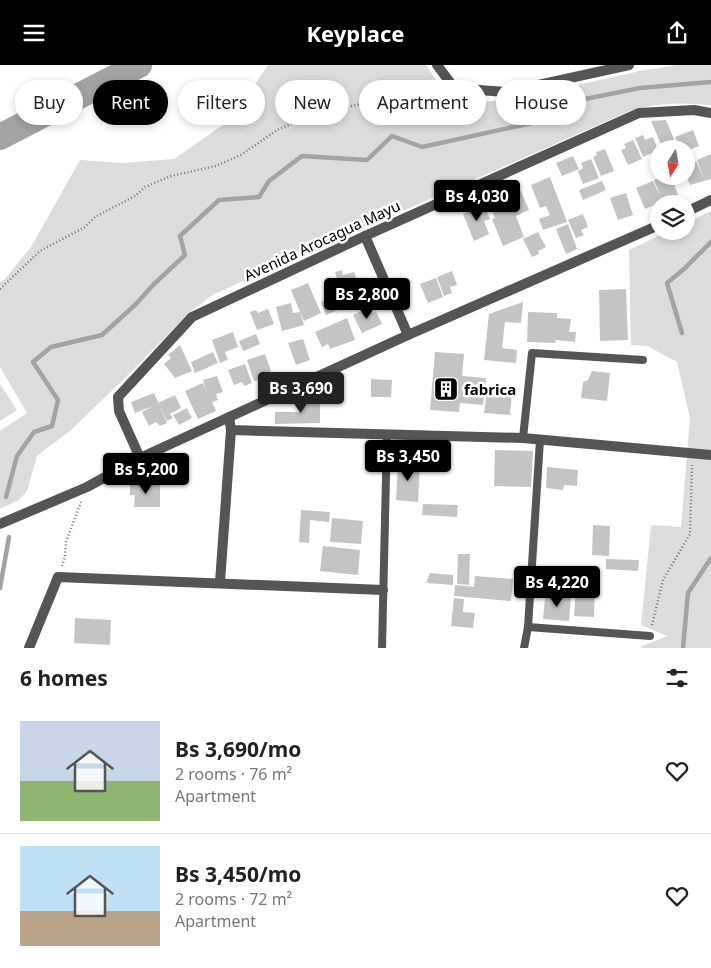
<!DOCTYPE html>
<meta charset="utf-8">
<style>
body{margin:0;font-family:"Noto Sans",sans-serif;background:#f2f2f2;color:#222;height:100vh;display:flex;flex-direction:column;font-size:19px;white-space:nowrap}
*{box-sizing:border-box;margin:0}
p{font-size:16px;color:#767676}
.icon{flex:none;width:28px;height:28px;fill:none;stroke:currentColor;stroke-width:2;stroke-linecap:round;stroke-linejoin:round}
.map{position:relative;height:583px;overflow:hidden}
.side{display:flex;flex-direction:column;background:#fff;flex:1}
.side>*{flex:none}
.top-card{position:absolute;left:15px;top:15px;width:681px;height:45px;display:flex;gap:10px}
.needle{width:32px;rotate:191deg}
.tools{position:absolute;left:650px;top:75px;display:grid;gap:10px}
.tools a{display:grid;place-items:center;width:45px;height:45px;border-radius:50%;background:#fff;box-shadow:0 2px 8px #0003;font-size:25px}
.price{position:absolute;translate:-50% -42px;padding:0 11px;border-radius:5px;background:#000;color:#fff;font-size:16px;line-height:32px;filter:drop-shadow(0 1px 2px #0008)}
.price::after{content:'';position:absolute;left:50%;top:30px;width:15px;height:11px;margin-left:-8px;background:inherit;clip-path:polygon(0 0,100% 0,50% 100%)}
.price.on{background:#222;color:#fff}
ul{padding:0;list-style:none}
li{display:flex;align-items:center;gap:15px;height:125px;padding:0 20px}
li+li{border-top:1px solid #e0e0e0}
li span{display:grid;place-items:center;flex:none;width:140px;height:100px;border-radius:0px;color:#555}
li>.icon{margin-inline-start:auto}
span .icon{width:60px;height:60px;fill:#fffc;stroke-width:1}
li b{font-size:21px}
h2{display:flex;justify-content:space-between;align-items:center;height:60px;padding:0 20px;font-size:21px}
.tag{padding:0 18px;border-radius:22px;background:#fff;box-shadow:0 2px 8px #0003;font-size:18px;line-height:45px}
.tag.on{background:#000;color:#fff}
header{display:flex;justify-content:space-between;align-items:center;height:65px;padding:0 20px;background:#000;color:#fff;font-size:22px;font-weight:700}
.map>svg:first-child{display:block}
.green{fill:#dcdcdc}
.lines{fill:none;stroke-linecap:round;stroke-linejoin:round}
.stream{stroke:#a3a3a3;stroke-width:4.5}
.river{stroke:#a3a3a3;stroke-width:26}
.building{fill:#c4c4c4}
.path{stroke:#777;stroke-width:2.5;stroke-dasharray:1 2.5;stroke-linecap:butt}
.service{stroke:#555;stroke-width:8}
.minor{stroke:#555;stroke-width:10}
.labels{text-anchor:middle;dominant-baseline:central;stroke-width:5;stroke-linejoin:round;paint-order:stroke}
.street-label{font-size:15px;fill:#000;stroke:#fff}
.poi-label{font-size:15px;font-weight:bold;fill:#000;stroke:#fff;text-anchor:start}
</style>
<header><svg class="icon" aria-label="menu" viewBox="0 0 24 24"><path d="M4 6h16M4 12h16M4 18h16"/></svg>Keyplace<svg class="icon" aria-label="share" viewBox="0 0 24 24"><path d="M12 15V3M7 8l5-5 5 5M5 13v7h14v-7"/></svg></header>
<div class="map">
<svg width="711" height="583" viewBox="0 0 711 583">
<rect width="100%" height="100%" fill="#fff"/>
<!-- green -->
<g class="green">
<path d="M 268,0 L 426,0 L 445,28 L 477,37 L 510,35 L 640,6 L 676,0 L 711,0 L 711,40 C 683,38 657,37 630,46 L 214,229 L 189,248 L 129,309 L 71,365 L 37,391 L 27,426 L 19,435 L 0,444 L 0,366 L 27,348 L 0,302 L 0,217 L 4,215 L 31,182 L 80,95 L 123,98 L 174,94 L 233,53 Z"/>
<polygon points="711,146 711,583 641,583 642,581 667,571 641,560 651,460 681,462 690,353 677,297 647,281 631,280 629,185 669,166 686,166 686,158"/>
<polygon points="0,319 17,345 0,356"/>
</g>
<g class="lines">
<!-- stream -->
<g class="stream">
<polyline points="682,268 667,218 684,204 711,177"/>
<polyline points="6,432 17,391 34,367 52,361 58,335 33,297 51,282 102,270 136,239 154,219 185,190 180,171 219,135 259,132 269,116 302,91 367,95 392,71 422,82 545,55 585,34 640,23 711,17"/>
<polyline points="0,523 9,472"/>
<polyline points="683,583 688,528 711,493"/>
</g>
<!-- river -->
<polyline class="river" points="0,72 139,0"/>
</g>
<!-- building -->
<g class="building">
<polygon points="666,55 678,84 663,84 651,56"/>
<polygon points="693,65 699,81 686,86 686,84 680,84 675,72"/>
<polygon points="643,70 645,75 653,72 658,85 643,92 635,73"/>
<polygon points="633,75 642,94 628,100 621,85 626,83 624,79"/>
<polygon points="605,84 614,106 601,111 593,92 597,90 596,87"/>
<polygon points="711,89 711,114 690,120 686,111 686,100 696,96 704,113 697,95"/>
<polygon points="573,91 579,104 562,111 556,98"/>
<polygon points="591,94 599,113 583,119 578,106 583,103 581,98"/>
<polygon points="663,111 671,111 678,130 645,144 636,123 653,116 661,133 654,115"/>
<polygon points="550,112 567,157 543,165 539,154 550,150 546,141 540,143 531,120"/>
<polygon points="602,116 606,125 583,135 579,125"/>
<polygon points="521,126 529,145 516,151 524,172 503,181 492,154 495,153 490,142 498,139 495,131 506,127 508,131"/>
<polygon points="626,128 633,150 618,155 610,133"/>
<polygon points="484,140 490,154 484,156 489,169 474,176 463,149"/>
<polygon points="583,149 588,162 581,165 584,170 576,173 568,155"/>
<polygon points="568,159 577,184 566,189 556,164"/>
<polygon points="538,167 546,182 538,186 539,189 532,192 523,174"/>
<polygon points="342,205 343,210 354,207 359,223 343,228 349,240 326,250 321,237 341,228 335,207"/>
<polygon points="452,206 457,220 450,222 452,228 444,231 437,212"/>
<polygon points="436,213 443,232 428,238 420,219"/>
<polygon points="308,218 321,248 304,256 300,247 304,260 282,266 276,242 291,238 293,248 300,247 291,225"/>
<polygon points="626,224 628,275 600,276 599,225"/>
<polygon points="523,237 521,258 505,257 502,283 517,285 516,298 484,295 489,249"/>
<polygon points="370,242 373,248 376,246 382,259 362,268 353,250"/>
<polygon points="268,244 274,259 257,265 250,247 256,245 258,248"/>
<polygon points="528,247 557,248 557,253 571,254 569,267 576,267 575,277 556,275 555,278 527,277"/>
<polygon points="347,253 355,275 330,284 328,279 322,282 315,267"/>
<polygon points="233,267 238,282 225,287 228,295 220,298 212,275"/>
<polygon points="256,269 260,279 243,286 239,276"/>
<polygon points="303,274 310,295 296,300 288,278"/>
<polygon points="180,280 192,306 175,313 164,299 171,293 168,290"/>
<polygon points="213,287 218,298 195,308 191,297"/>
<polygon points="435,287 464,289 462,311 486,313 483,340 460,338 459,347 430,345"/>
<polygon points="265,289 271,306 259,310 260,315 254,316 247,295"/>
<polygon points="245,299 252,318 244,321 242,317 234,320 228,305"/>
<polygon points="592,306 610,308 607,336 581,333 583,317 588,315"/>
<polygon points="217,311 223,327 216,329 218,335 212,337 216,346 198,354 185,326 203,318 207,327 203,315"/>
<polygon points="371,314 392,315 391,332 371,332"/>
<polygon points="487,326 512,329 510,350 484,348"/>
<polygon points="154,328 167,358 160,361 156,357 149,361 142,347 153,341 135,348 131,337"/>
<polygon points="175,330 181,343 170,349 173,353 167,356 158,338"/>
<polygon points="302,335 320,335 320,358 275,359 275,347 302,347"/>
<polygon points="187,343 192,353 179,360 173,350"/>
<polygon points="495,385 533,386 531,422 494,421"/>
<polygon points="398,398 420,399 418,437 396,435"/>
<polygon points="547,402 578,405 577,421 564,420 563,425 546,423"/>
<polygon points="130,419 160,419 160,442 134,442 135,430 130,430"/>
<polygon points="423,439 458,440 457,452 422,450"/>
<polygon points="301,445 330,447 329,457 310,455 309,478 299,477"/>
<polygon points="332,453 363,456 361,479 330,477"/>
<polygon points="593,460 610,461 609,491 592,490"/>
<polygon points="323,481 360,485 358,510 320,506"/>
<polygon points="458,489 470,489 469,520 457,519"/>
<polygon points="606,494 639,495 638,506 606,504"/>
<polygon points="430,508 453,510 453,520 426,518"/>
<polygon points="475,511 513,514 511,536 454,531 455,520 474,522"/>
<polygon points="576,522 595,523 594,552 574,551"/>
<polygon points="551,529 571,531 569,556 543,554 545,533"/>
<polygon points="454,533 464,534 463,547 475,548 473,563 451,561"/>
<polygon points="75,553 111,555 110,580 74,578"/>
</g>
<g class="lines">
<!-- path -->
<g class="path">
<polyline points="0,224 40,186 85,162 95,152 135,131 145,122 171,111 216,101 241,90 277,65 317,48 440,23"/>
<polyline points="62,501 65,492 66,477 81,437"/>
<polyline points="652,560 663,515 690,469 692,400"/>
</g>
<!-- service -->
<g class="service">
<polyline points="523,373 532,288 643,295"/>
<polyline points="528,562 650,571"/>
<polyline points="382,583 387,369"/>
<polyline points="524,583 528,562 540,375"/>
</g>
<!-- minor -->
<g class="minor">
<polyline points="437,0 452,20 465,24 506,27 629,0"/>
<polyline points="686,147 711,135"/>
<polyline points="365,171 408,270"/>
<polyline points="229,352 231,365 523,373 711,390"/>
<polyline points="140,393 119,346 118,332 192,252 365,171 639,48 694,45 711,48"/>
<polyline points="0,459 87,422 140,393 408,270 659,160"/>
<polyline points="220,517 231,365"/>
<polyline points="29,583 58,512 383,525"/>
</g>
</g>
<!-- icons -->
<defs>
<symbol id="building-square" viewBox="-11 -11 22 22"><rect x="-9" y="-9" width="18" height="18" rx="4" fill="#000" stroke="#fff"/><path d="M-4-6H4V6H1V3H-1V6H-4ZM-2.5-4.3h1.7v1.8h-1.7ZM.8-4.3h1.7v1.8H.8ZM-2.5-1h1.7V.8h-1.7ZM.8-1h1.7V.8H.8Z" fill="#fff"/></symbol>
</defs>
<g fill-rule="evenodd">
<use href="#building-square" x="432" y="310" width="28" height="28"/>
</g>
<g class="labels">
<!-- street labels -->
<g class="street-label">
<text transform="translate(322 175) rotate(-25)">Avenida Arocagua Mayu</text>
</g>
<!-- poi labels -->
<g class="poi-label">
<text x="464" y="324">fabrica</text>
</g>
</g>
</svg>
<div class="tools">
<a><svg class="needle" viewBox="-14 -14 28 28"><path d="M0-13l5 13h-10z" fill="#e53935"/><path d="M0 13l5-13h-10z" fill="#767676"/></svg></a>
<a><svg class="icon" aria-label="layers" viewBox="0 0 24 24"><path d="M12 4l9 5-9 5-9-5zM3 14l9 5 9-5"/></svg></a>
</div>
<b class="price" style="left:477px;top:157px">Bs 4,030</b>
<b class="price" style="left:367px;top:255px">Bs 2,800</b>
<b class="price on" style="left:301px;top:349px">Bs 3,690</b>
<b class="price" style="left:408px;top:417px">Bs 3,450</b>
<b class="price" style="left:146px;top:430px">Bs 5,200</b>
<b class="price" style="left:557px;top:543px">Bs 4,220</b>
<div class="top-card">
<a class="tag">Buy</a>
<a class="tag on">Rent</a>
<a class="tag">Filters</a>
<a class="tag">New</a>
<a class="tag">Apartment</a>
<a class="tag">House</a>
</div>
</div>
<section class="side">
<h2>6 homes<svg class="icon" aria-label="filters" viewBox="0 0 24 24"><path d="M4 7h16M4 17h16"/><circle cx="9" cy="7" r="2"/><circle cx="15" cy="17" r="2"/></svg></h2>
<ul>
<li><span style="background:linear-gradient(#c9d6e8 60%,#8fb573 0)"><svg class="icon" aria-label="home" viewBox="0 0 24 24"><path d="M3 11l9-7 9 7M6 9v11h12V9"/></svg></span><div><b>Bs 3,690/mo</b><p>2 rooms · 76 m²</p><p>Apartment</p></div><svg class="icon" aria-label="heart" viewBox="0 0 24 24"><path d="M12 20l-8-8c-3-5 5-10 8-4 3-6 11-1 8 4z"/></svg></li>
<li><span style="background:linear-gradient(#bfe0f5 65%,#b9a48a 0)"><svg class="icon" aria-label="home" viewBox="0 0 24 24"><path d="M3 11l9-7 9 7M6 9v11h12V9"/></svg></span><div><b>Bs 3,450/mo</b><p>2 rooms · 72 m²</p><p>Apartment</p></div><svg class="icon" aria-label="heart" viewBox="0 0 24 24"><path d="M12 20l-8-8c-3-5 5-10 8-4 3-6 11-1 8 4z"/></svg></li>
</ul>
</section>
